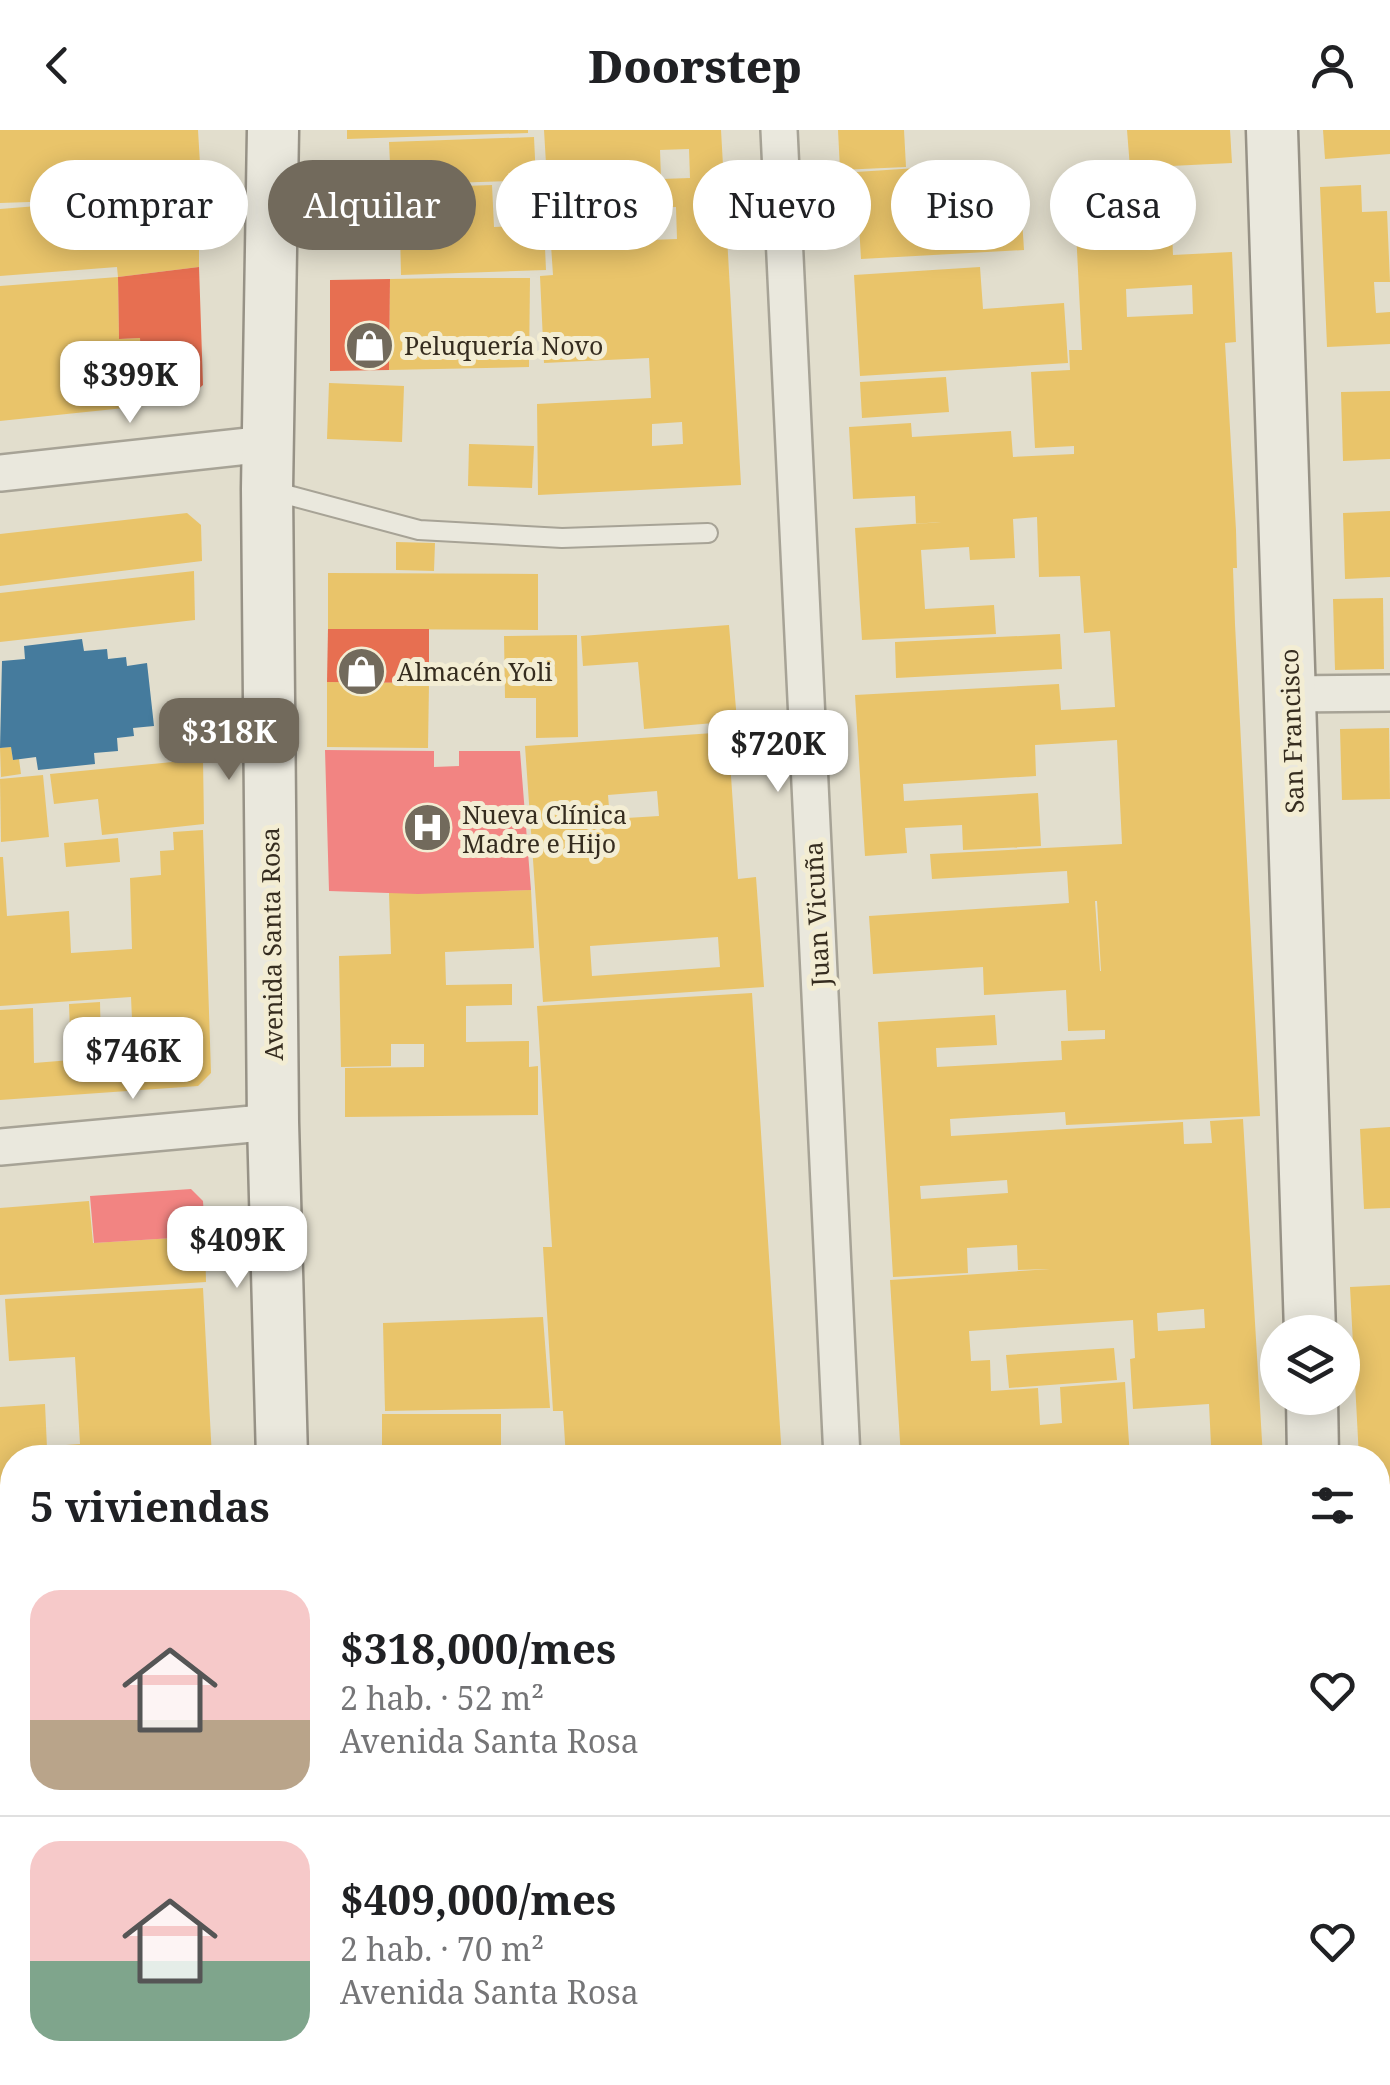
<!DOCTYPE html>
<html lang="es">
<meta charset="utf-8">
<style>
body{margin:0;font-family:"Noto Serif",serif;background:#f6f6f6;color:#202124;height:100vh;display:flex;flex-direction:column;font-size:38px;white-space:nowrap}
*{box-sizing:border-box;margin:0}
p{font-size:32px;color:#757577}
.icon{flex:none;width:55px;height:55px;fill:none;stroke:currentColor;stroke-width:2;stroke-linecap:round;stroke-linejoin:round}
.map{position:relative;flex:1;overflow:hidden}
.drawer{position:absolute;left:0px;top:1315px;width:1390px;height:640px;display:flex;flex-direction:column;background:#fff;border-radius:40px 40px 0 0;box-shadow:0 5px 25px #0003}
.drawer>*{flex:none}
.guide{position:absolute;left:30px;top:30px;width:1330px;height:90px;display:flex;gap:20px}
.controls{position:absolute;left:1260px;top:1185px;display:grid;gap:20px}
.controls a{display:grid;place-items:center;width:100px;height:100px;border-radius:50%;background:#fff;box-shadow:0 5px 25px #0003;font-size:50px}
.price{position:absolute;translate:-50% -85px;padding:0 22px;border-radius:20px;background:#fff;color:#222;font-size:32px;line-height:65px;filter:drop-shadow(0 2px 5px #0008)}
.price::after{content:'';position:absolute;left:50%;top:60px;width:30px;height:22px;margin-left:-15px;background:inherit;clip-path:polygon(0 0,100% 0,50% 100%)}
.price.current{background:#726a5c;color:#fff}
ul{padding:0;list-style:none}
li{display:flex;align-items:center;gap:30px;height:250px;padding:0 30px}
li+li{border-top:2px solid #e0e0e0}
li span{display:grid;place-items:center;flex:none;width:280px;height:200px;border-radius:30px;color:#555}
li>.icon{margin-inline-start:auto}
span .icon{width:120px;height:120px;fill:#fffc;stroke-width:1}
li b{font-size:42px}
h2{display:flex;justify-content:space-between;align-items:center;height:120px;padding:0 30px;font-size:42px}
.tag{padding:0 35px;border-radius:45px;background:#fff;box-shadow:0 5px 25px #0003;font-size:35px;line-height:90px}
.tag.current{background:#726a5c;color:#fff}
header{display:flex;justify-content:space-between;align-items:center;height:130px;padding:0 30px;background:#fff;font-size:45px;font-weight:800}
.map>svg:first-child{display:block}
.homes{fill:#e9c46a;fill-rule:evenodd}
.shops{fill:#e76f51}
.health{fill:#f28482}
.public{fill:#457b9d}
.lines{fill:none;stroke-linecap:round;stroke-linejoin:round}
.lane-casing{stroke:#a7a396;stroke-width:22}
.street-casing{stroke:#a7a396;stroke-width:40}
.secondary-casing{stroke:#979286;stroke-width:55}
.path{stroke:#c3bfb4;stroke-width:6;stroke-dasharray:8 5;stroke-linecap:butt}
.lane{stroke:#eae8dd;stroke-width:18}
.street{stroke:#eae8dd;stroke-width:35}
.secondary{stroke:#eae8dd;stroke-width:50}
.labels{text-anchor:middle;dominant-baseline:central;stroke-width:10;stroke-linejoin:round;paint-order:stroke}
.poi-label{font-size:25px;fill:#352c1f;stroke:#f3edd3;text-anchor:start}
.street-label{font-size:25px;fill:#352c1f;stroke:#f3edd3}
</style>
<header><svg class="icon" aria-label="back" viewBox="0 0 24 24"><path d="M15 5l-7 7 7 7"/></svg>Doorstep<svg class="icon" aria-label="person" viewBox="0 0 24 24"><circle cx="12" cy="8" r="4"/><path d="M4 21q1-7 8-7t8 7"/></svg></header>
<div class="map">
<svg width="1390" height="1955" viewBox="0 0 1390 1955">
<rect width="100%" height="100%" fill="#e2decd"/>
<!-- homes -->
<g class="homes">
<polygon points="0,0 198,0 201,51 88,59 89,70 0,73"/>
<polygon points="347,0 528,0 528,3 347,9"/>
<path d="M 544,0 L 721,0 L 741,355 L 538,365 L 537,274 L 651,268 L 649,228 L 544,233 L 540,146 L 553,145 L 551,115 L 622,112 L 620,80 L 549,84 ZM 689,19 L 690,48 L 661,49 L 660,20 ZM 676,77 L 677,109 L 650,110 L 648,78 ZM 682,292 L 683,314 L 652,316 L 652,294 Z"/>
<polygon points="838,0 904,0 906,37 840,40"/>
<polygon points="1127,0 1230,0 1232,33 1130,38"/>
<polygon points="1323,0 1390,0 1390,24 1325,29"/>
<polygon points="534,7 536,50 391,55 389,12"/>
<polygon points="917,38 919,62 1020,57 1024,120 861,129 856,42"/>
<polygon points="492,55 494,97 544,95 546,140 401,145 400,100 384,101 382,59"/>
<polygon points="1361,55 1362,82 1387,81 1390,152 1374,152 1376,183 1390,182 1390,214 1327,217 1320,57"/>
<polygon points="199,63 199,137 118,147 117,137 0,146 0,79"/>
<path d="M 1171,76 L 1173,125 L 1232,122 L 1236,212 L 1225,213 L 1236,400 L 1237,438 L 1233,438 L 1235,494 L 1260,986 L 1066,995 L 1065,982 L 950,989 L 951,1006 L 1183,992 L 1184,1014 L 1212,1013 L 1210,991 L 1243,989 L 1263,1328 L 1140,1328 L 1140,1319 L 1211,1315 L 1209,1274 L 1133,1279 L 1130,1229 L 1135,1228 L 1133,1190 L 969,1201 L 971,1231 L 990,1230 L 991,1261 L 1038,1258 L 1040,1295 L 1062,1293 L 1060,1257 L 1125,1252 L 1130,1328 L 901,1328 L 890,1150 L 1050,1139 L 1018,1140 L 1017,1115 L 967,1118 L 968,1143 L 893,1147 L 878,892 L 995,885 L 997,915 L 936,918 L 937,937 L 1062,930 L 1061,911 L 1105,909 L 1105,900 L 1068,901 L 1066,860 L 984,865 L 983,837 L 873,844 L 869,786 L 1069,773 L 1067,741 L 932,749 L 930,724 L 1122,714 L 1117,610 L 1035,615 L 1036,646 L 903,654 L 904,671 L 1038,663 L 1041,716 L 963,720 L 962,695 L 905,698 L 907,723 L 865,726 L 855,565 L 1059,554 L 1061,580 L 1115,577 L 1110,501 L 1084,503 L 1080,446 L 1039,447 L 1037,387 L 1013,389 L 1015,428 L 970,430 L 969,417 L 921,420 L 925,479 L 994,475 L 996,504 L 862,510 L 855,398 L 941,392 L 916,394 L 915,366 L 853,369 L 849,297 L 911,293 L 912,307 L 1011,301 L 1013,327 L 1074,324 L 1074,316 L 1035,318 L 1031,242 L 1070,240 L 1069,220 L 1082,220 L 1075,81 ZM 1192,155 L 1193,184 L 1127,187 L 1126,159 ZM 1095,771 L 1097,771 L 1101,841 L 1100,841 ZM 1007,1050 L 1008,1063 L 921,1069 L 920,1056 ZM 1204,1179 L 1205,1198 L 1158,1201 L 1157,1183 Z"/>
<polygon points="980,137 983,179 1064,173 1068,233 860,246 854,145"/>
<polygon points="118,147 119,209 140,208 143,276 0,291 0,156"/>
<polygon points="446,148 530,148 529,237 389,240 390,149"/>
<polygon points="946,247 949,282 862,288 860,252"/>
<polygon points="329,253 404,256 402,312 327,309"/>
<polygon points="1390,261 1390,329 1343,331 1341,262"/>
<polygon points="469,314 534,316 532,358 468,356"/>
<polygon points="1390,381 1390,447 1345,449 1343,383"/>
<polygon points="187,383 201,395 202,431 0,456 0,404"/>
<polygon points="396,412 435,413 434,441 396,440"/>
<polygon points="194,441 195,490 0,512 0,463"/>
<polygon points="328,443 538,444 538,500 328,499"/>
<polygon points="1383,468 1384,539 1335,540 1333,469"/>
<polygon points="729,495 737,591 644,599 638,532 583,536 581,506"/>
<polygon points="1060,504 1062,539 896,548 895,512"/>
<polygon points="577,505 578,607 536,608 536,568 505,568 504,506"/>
<polygon points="327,552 429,553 428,618 327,617"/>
<polygon points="1389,598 1390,669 1342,670 1340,599"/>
<path d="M 728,602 L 738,749 L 756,747 L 764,857 L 543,872 L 525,616 ZM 657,661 L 659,686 L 610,689 L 608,665 ZM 718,807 L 720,837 L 592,846 L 590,816 Z"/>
<polygon points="11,617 13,630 19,629 21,644 1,647 0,618"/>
<polygon points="203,629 204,694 102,705 98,669 54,674 50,644"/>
<polygon points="43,645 49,707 1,712 0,649"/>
<path d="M 203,700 L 211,943 L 198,956 L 0,970 L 0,880 L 33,878 L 34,933 L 71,930 L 69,874 L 100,872 L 101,913 L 133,911 L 131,867 L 0,876 L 0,727 L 3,727 L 7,786 L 69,781 L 71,823 L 132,819 L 130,748 L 161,745 L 160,721 L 174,720 L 173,702 ZM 179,908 L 180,925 L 159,926 L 158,910 Z"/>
<polygon points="118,708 120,732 66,737 64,713"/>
<polygon points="531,760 534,818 445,822 446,855 512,854 512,875 466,876 466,912 529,911 529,937 538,936 538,985 345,987 345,938 424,937 424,914 391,914 391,936 341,937 339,826 391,824 389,763"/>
<polygon points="752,863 782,1328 566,1328 563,1281 553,1281 543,1117 552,1117 537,876"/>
<polygon points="1390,997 1390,1078 1364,1079 1360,999"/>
<polygon points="89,1071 93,1113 205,1106 206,1152 0,1165 0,1078"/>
<polygon points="1390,1155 1390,1403 1378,1404 1378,1328 1359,1328 1350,1157"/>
<polygon points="203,1158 212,1328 52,1328 52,1316 80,1314 75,1227 9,1231 5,1169"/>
<polygon points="543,1187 550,1278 385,1281 383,1193"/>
<polygon points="1114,1218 1117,1250 1009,1258 1006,1225"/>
<polygon points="45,1274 47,1318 24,1319 25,1328 12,1328 12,1466 0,1467 0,1277"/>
<rect x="382" y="1284" width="119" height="44"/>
<polygon points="1390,1461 1390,1510 1383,1511 1382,1462"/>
<polygon points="0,1495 3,1495 4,1506 12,1505 12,1600 0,1601"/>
<polygon points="12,1626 12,1661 0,1661 0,1627"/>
<polygon points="12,1772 12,1878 0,1879 0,1773"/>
<polygon points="1390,1815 1390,1955 1384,1955 1378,1816"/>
<polygon points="516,1942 549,1942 550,1955 516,1955"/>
<polygon points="629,1942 829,1942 829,1955 630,1955"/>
<polygon points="908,1942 1047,1942 1048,1955 909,1955"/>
<rect x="1071" y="1942" width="49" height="13"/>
<rect x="1152" y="1942" width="131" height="13"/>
</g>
<!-- shops -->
<g class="shops">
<polygon points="199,137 203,255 183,272 143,276 140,208 119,209 118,147"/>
<polygon points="390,149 389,240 330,241 330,150"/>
<polygon points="328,499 429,499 429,553 327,552"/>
<polygon points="1390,1680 1390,1809 1378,1809 1378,1695"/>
<polygon points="366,1942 427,1942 428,1955 366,1955"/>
</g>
<!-- health -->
<g class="health">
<polygon points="325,620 434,621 434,637 459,636 459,621 520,621 531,760 418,764 329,761"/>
<polygon points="191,1059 203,1071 205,1106 94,1113 90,1066"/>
</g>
<!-- public -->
<polygon class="public" points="82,509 84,521 107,519 108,529 126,527 127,536 147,533 154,596 133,598 134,606 117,608 118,621 94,623 95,634 38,640 36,627 13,630 11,617 0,618 2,531 25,529 24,516"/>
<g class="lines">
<defs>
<g id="lane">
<polyline points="269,360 419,400 562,408 708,403"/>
<polyline points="1378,1436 1390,1437"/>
<polyline points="1378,1538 1390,1535"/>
</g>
<g id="street">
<polyline points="779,0 842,1328"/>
<polyline points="0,343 267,314"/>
<polyline points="1289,564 1390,563"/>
<polyline points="0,1017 273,992"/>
<polyline points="611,1942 611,1955"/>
<polyline points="866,1942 867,1955"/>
</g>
<g id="secondary">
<polyline points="273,0 267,359 273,992 282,1328"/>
<polyline points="1272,0 1310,1202"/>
<polyline points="1312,1268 1313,1328"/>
<polyline points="1378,1639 1390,1638"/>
<polyline points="0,1712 12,1711"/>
<polyline points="302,1942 302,1955"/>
<polyline points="1333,1942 1333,1955"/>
</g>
</defs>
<!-- lane casing -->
<use href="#lane" class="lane-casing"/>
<!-- street casing -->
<use href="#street" class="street-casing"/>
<!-- secondary casing -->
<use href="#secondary" class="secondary-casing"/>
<!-- path -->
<polyline class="path" points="1378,1589 1390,1589"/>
<!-- lane -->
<use href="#lane" class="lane"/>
<!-- street -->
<use href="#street" class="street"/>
<!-- secondary -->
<use href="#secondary" class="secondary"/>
</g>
<!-- icons -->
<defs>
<symbol id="shop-disc" viewBox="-11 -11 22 22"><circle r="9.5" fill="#726a5c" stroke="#f3edd3"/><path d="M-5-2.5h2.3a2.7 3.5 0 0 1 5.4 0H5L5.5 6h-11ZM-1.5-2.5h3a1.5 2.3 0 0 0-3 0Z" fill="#fff"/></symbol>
<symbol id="hospital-disc" viewBox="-11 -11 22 22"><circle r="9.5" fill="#726a5c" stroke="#f3edd3"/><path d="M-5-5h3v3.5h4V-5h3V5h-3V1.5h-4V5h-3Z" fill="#fff"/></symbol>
</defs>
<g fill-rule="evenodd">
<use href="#shop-disc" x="342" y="188" width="55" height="55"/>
<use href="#shop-disc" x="334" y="514" width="55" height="55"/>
<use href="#hospital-disc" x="400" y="670" width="55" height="55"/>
</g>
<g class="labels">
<!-- poi labels -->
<g class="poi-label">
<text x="404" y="215">Peluquería Novo</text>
<text x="397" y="541">Almacén Yoli</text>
<text x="462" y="684">Nueva Clínica<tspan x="462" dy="29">Madre e Hijo</tspan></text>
</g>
<!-- street labels -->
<g class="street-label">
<text transform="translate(1291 601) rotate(-92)">San Francisco</text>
<text transform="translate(816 784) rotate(-93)">Juan Vicuña</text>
<text transform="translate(271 814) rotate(-91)">Avenida Santa Rosa</text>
</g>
</g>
</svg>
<div class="controls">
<a><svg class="icon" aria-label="layers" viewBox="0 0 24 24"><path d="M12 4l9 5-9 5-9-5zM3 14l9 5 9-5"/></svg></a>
</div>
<b class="price" style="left:130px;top:296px">$399K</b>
<b class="price current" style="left:229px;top:653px">$318K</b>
<b class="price" style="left:778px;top:665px">$720K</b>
<b class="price" style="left:133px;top:972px">$746K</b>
<b class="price" style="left:237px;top:1161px">$409K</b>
<div class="guide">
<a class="tag">Comprar</a>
<a class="tag current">Alquilar</a>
<a class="tag">Filtros</a>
<a class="tag">Nuevo</a>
<a class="tag">Piso</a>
<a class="tag">Casa</a>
</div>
<section class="drawer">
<h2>5 viviendas<svg class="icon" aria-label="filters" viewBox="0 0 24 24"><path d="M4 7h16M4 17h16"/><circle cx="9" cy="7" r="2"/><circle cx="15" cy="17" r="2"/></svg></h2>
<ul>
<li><span style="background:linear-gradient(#f6c9c9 65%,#b9a48a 0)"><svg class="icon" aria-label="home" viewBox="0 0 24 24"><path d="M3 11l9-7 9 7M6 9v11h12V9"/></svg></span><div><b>$318,000/mes</b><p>2 hab. · 52 m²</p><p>Avenida Santa Rosa</p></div><svg class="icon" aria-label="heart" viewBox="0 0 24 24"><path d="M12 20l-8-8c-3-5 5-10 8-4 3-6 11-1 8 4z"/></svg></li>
<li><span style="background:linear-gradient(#f6c9c9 60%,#7fa58c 0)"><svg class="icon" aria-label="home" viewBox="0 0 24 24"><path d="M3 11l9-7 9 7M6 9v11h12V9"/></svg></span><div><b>$409,000/mes</b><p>2 hab. · 70 m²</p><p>Avenida Santa Rosa</p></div><svg class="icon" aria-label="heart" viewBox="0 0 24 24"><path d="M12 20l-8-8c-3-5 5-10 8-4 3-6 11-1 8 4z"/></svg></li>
</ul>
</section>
</div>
